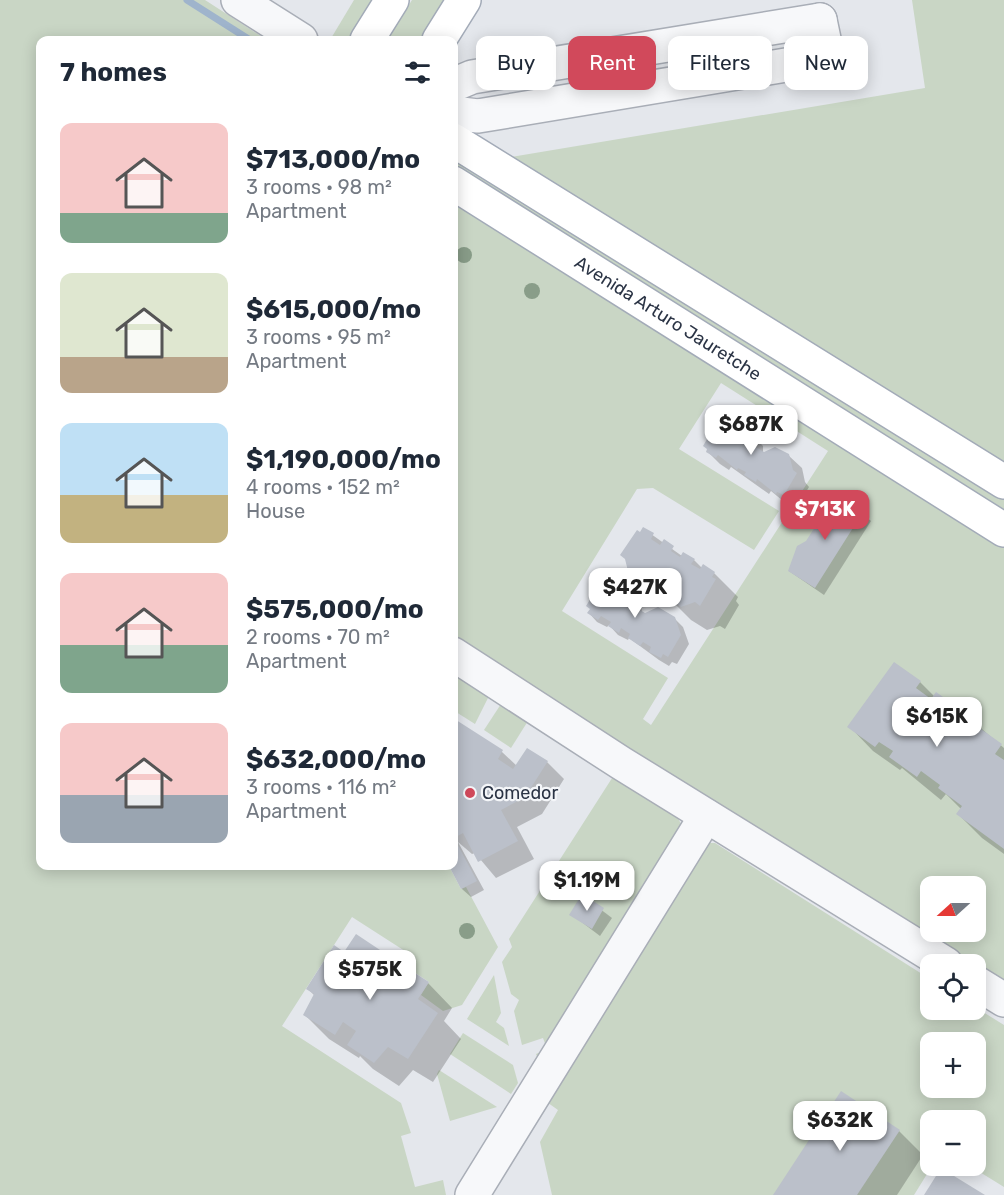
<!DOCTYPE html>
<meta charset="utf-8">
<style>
body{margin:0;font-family:Rubik,sans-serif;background:#f6f6f7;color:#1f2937;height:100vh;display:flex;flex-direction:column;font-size:22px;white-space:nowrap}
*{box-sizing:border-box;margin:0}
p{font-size:20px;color:#747a83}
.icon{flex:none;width:33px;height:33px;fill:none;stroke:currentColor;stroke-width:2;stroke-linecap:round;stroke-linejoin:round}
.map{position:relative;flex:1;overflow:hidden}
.panel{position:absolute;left:36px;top:36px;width:422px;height:834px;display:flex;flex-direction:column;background:#fff;border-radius:12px;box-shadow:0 3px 15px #0003}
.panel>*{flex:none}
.guide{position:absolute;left:476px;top:36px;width:438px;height:54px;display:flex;gap:12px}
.needle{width:39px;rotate:249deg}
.fabs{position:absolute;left:920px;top:876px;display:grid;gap:12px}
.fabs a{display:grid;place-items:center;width:66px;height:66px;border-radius:12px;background:#fff;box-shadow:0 3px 15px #0003;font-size:30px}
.price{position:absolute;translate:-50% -51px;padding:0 14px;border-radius:12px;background:#fff;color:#222;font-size:20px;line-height:39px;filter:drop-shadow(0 2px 3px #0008)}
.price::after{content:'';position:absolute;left:50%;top:36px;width:18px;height:14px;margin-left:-9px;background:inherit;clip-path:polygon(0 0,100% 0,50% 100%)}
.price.active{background:#d1495b;color:#fff}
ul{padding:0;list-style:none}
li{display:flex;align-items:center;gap:18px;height:150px;padding:0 24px}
li span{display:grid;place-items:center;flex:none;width:168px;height:120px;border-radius:12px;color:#555}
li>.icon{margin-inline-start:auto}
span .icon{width:72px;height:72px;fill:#fffc;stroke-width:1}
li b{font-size:26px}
h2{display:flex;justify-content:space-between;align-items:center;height:72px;padding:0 24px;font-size:26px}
.chip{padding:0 21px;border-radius:12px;background:#fff;box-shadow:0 3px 15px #0003;font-size:21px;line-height:54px}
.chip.active{background:#d1495b;color:#fff}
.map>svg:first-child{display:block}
.green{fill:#c9d6c5;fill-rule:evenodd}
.shadow{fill:#0003}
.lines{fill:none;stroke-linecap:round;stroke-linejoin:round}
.stream{stroke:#9fb4cc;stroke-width:7}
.building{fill:#bbc0ca}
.minor-casing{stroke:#a9aeb7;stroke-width:36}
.major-casing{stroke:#a3abb8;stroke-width:36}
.minor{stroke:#f7f8fa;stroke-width:33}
.major{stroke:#fff;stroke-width:33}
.tree{fill:#899d89}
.poi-dot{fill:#d1495b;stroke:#f4f6f9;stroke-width:2}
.labels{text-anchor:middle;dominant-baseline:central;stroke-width:4.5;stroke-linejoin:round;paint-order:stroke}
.street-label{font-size:18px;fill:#2b3445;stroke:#f4f6f9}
.poi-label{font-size:18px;fill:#2b3445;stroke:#f4f6f9;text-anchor:start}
</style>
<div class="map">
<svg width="1004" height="1195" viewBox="0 0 1004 1195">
<rect width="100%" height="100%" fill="#e4e7ec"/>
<!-- green -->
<g class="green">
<polygon points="0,0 205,0 267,40 40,40 40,866 449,866 461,889 466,887 498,947 462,1005 443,1011 421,995 429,982 400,963 408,953 352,917 282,1026 401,1103 411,1133 401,1136 415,1187 443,1180 446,1195 0,1195"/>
<polygon points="354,0 375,0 350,40 330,40"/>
<polygon points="412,0 445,0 420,40 387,40"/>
<polygon points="912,0 1004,0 1004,469 505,158 925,88"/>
<polygon points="453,151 1004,498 1004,517 453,168"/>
<path d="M 453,197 L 1004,546 L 1004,981 L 610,739 L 453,637 ZM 721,383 L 828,451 L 651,725 L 643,719 L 668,678 L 562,611 L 637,489 L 653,488 L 754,550 L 779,511 L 679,449 ZM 930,886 L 975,886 L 975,932 L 930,932 Z"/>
<polygon points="453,673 489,696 475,724 456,712 453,716"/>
<polygon points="501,704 528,721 511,748 484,730"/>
<polygon points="614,775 678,818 682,826 540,1063 536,1054 547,1049 543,1038 522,1045 514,1011 519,1000 511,994 502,962 512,947 509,939"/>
<path d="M 708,843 L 715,843 L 930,979 L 930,1010 L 975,1010 L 975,1007 L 1004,1025 L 1004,1187 L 970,1166 L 975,1166 L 975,1120 L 930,1120 L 930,1166 L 932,1166 L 914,1195 L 552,1195 L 540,1142 L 558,1110 L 544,1100 ZM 930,1042 L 975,1042 L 975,1088 L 930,1088 Z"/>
<polygon points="494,975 501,1013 496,1022 504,1028 509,1046 467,1019"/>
<polygon points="463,1033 513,1065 518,1083 511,1094 450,1054"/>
<polygon points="439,1070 497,1107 450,1121 437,1074"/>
</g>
<!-- shadow -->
<g class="shadow">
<polygon points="738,421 763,446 763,454 788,455 802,468 805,482 809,487 797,507 791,503 789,506 771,491 769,494 731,467 729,470 720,464 707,451 722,428"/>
<polygon points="862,513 871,521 824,595 789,571"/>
<polygon points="644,529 682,556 694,560 702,568 714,573 738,597 736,601 739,605 725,629 720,626 707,630 691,620 674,603 670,606 654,595 629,571"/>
<polygon points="632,593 641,602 642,613 674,618 683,627 689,644 677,664 672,662 669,666 659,660 629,638 628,640 618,635 609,625 607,627 597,622 589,613"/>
<polygon points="920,682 935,697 937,694 962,712 1004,748 1004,854 982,838 958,814 961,809 946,794 941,800 902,768 900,770 873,751 849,726"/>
<polygon points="453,720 502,752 517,766 547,762 564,779 542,814 517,827 534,859 496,878 475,853 472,854 458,842 484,890 471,897 462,889 450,866 453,866 453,820 457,818 453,810"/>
<polygon points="583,896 612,918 600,936 571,914"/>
<polygon points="344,954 385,955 395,965 397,963 428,983 452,1008 444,1021 461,1039 433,1082 413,1070 399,1086 373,1069 360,1056 359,1058 329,1039 305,1015 315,996 308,989"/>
<polygon points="899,1131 923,1155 897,1195 775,1195"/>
</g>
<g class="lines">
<!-- stream -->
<polyline class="stream" points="187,0 250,40"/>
</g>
<!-- building -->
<g class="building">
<polygon points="733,419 744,422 748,427 751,431 751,444 764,452 775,447 789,454 793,470 797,473 784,495 777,492 776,494 757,479 756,482 744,475 746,472 738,468 737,470 718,455 716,458 706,452 707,449 703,446 716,424 722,427"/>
<polygon points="836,494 863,512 815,588 788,571 797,546 806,541 815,527 817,515"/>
<polygon points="643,527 654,533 651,539 660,545 664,539 674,546 671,551 680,557 683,552 695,559 691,564 700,569 703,564 715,572 712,577 716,579 700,606 695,602 681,607 665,596 666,583 655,576 645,583 628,571 625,559 620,555 637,530 640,532"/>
<polygon points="614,581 633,592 635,607 645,613 658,607 675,617 681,635 668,657 663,654 661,658 649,652 651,647 643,642 640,646 628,638 630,634 621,628 619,633 608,626 611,622 601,616 598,620 587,613 590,609 586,606 599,585"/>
<polygon points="894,662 921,681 916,688 931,699 936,692 963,711 958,718 971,727 974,724 1002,744 995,754 1004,760 1004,849 956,814 962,806 938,788 940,785 921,771 917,777 889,757 893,751 879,742 875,747 847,727"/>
<polygon points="453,718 503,750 498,759 513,769 527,748 548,761 525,797 501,810 518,841 478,862 463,833 454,838 477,881 461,889 449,866 453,866 453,818 455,817"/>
<polygon points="582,894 604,908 592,929 569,915"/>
<polygon points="356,934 386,954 376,969 387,976 396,961 429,982 418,999 438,1013 408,1059 388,1047 374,1063 347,1045 356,1031 343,1022 335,1035 303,1015 314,994 306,989 334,945 344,952"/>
<polygon points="841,1091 900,1130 857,1195 773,1195"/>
<polygon points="941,1168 985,1195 924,1195"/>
</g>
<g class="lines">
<defs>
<g id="minor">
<polyline points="238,0 301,40"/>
<polyline points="453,85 472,77 820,20"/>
<polyline points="453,113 478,116 828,58 820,20"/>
<polyline points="453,654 621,763 946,964"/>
<polyline points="975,982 1004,1000"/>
<polyline points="472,1195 706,816"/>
</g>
<g id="major">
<polyline points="367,40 392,0"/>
<polyline points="439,40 464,0"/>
<polyline points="453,140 1004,482"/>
<path id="s1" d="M 453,183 L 1004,530"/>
</g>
</defs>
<!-- minor casing -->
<use href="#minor" class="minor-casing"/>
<!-- major casing -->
<use href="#major" class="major-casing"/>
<!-- minor -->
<use href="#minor" class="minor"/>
<!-- major -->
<use href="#major" class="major"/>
</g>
<!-- trees -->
<g class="tree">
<circle cx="464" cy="255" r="8"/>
<circle cx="532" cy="291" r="8"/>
<circle cx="467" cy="931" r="8"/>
</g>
<!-- markers -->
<circle class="poi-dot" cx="470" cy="793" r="6"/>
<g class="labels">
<!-- street labels -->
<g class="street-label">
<text stroke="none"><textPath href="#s1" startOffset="254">Avenida Arturo Jauretche</textPath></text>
</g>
<!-- poi labels -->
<g class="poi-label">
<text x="482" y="793">Comedor</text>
</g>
</g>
</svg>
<div class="fabs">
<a><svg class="needle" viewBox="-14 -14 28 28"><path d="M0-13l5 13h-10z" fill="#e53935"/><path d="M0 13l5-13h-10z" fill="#747a83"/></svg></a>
<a><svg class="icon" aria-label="locate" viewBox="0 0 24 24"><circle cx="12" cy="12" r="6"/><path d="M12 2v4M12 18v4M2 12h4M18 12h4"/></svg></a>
<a>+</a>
<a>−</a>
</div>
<b class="price" style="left:751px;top:456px">$687K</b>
<b class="price active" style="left:825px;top:541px">$713K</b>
<b class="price" style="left:635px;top:619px">$427K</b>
<b class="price" style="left:937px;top:748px">$615K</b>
<b class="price" style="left:587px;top:912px">$1.19M</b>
<b class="price" style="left:370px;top:1001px">$575K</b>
<b class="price" style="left:840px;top:1152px">$632K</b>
<div class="guide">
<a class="chip">Buy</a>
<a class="chip active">Rent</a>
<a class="chip">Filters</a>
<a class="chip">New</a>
</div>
<section class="panel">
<h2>7 homes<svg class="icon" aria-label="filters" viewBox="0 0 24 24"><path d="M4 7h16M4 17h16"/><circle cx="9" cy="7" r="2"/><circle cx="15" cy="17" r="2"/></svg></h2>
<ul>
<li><span style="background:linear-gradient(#f6c9c9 75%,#7fa58c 0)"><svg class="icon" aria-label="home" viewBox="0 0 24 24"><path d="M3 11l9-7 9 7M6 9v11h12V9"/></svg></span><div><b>$713,000/mo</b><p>3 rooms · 98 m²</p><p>Apartment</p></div></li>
<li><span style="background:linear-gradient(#dfe7d0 70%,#b9a48a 0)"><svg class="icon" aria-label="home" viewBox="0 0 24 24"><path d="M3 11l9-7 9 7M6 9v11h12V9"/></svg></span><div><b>$615,000/mo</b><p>3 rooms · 95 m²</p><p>Apartment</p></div></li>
<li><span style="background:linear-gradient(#bfe0f5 60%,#c2b280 0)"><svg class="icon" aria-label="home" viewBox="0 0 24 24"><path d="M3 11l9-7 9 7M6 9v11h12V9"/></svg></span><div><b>$1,190,000/mo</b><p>4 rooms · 152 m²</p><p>House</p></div></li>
<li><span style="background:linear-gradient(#f6c9c9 60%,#7fa58c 0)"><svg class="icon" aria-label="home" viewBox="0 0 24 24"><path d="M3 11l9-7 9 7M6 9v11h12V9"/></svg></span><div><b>$575,000/mo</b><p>2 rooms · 70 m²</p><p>Apartment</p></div></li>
<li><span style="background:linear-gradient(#f6c9c9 60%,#9aa5b1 0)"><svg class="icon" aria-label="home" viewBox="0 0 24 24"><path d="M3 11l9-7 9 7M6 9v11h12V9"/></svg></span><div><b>$632,000/mo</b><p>3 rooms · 116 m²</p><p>Apartment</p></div></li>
</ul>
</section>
</div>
